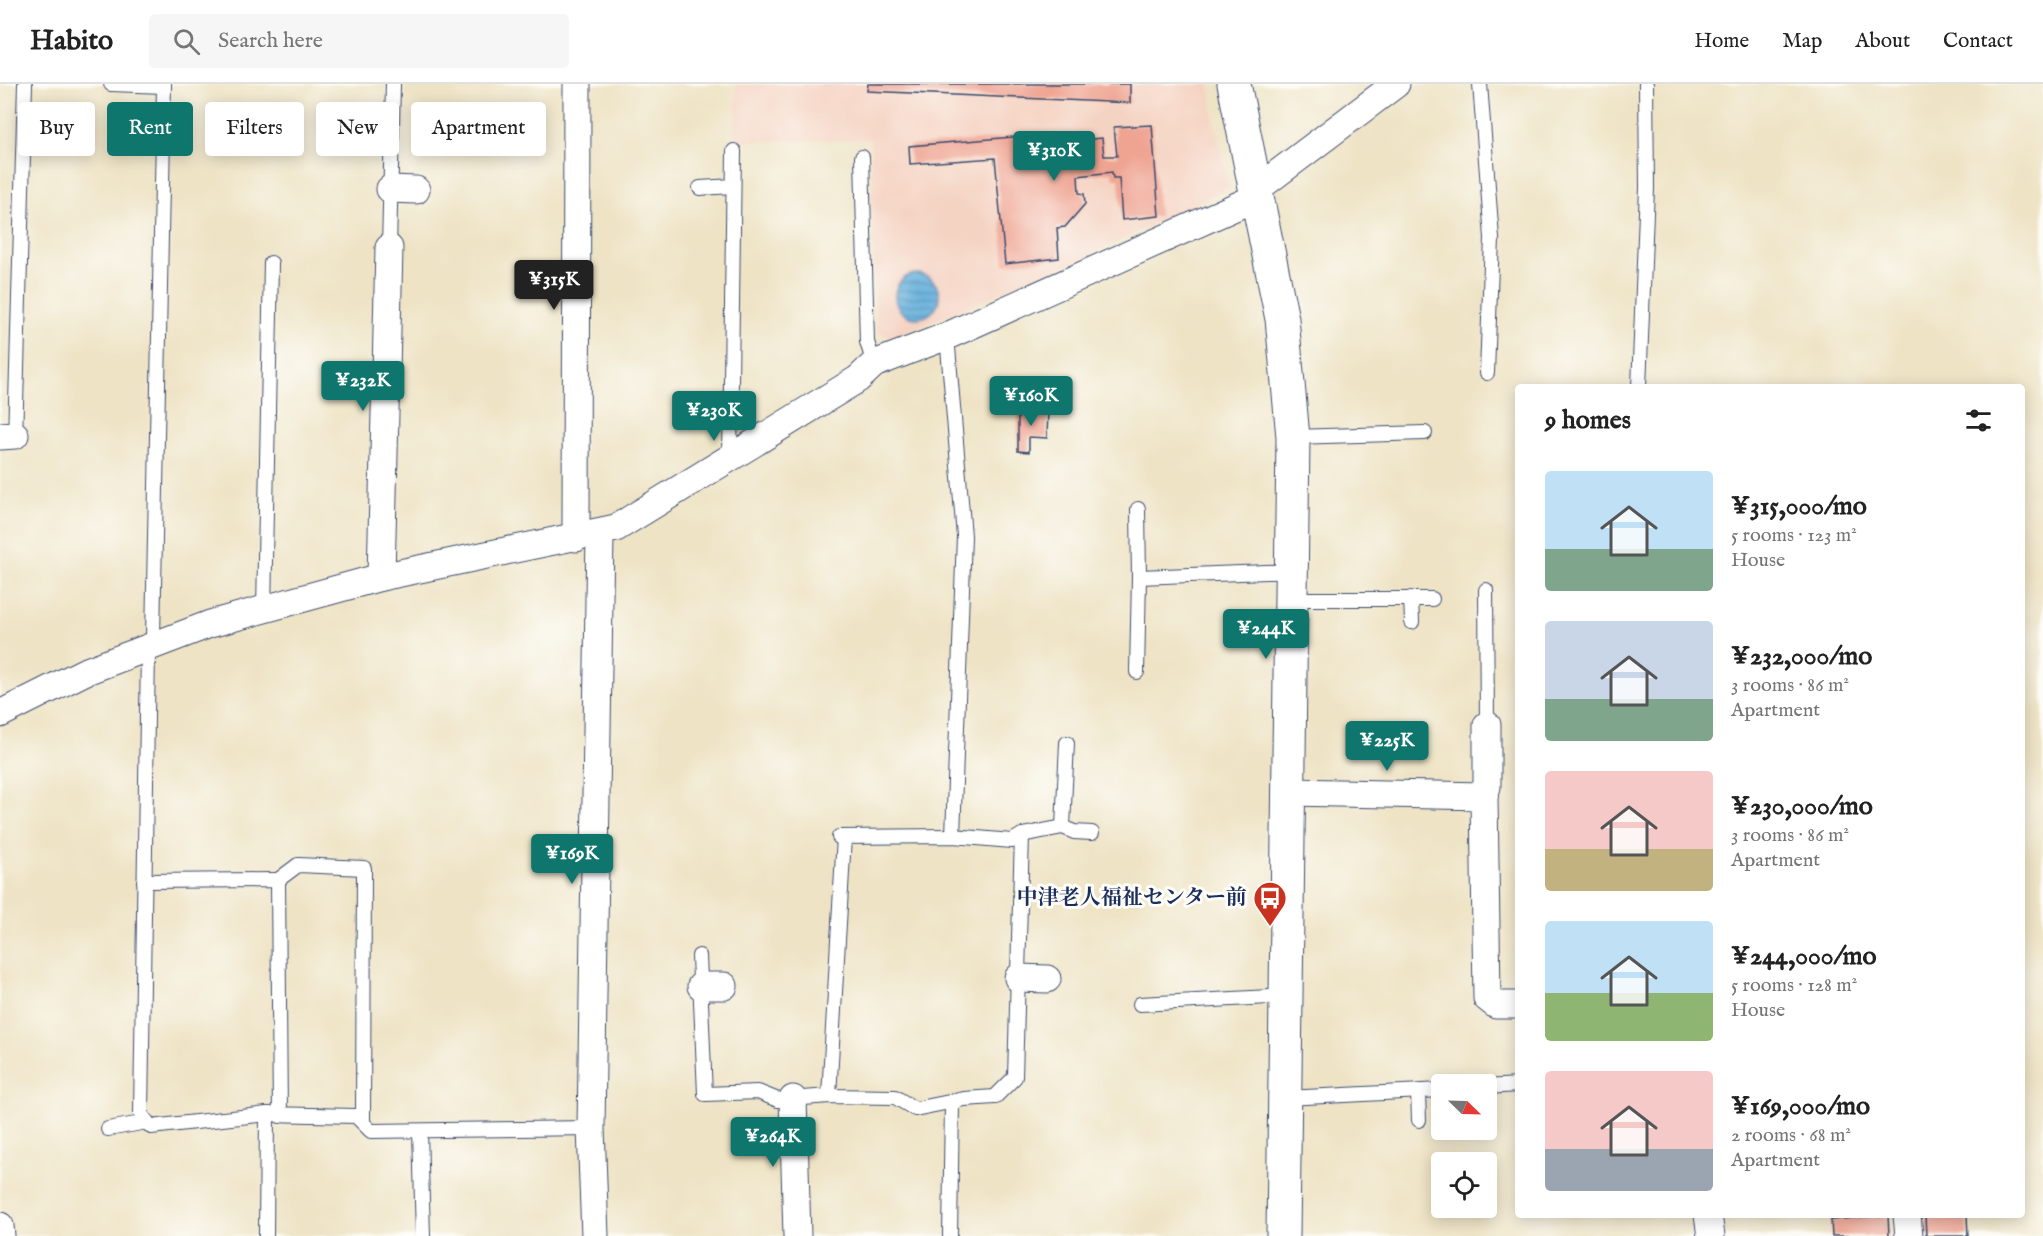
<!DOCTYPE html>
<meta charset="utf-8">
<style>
body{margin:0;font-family:"IM FELL English","Noto Serif JP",serif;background:#f6f6f6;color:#222;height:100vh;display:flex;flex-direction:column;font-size:22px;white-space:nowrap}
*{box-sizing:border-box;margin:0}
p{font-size:20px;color:#767676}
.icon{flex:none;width:33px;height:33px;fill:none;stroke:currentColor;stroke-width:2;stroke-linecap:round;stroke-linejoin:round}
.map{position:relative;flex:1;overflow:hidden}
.drawer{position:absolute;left:1515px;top:300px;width:510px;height:834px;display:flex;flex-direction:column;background:#fff;border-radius:6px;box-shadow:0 3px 15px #0003}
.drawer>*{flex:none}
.banner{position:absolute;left:18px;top:18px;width:570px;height:54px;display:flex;gap:12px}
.needle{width:39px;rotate:113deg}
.tools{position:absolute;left:1431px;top:990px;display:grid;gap:12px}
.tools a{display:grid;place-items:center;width:66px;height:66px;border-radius:6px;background:#fff;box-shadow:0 3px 15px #0003;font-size:30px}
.price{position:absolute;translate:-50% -51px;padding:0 14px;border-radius:6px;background:#0f766e;color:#fff;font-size:20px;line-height:39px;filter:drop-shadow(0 2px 3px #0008)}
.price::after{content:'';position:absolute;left:50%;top:36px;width:18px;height:14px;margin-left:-9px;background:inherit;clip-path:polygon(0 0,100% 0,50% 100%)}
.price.on{background:#222;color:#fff}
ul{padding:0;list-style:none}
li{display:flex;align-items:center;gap:18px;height:150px;padding:0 30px}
li span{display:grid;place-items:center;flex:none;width:168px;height:120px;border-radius:6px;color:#555}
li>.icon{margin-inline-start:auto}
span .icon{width:72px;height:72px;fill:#fffc;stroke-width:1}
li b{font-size:26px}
h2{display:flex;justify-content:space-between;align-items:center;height:72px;padding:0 30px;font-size:26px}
.tag{padding:0 21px;border-radius:6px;background:#fff;box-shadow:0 3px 15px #0003;font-size:21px;line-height:54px}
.tag.on{background:#0f766e;color:#fff}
header{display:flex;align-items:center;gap:36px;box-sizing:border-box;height:84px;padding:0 30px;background:#fff;border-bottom:2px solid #e0e0e0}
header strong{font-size:28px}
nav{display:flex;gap:33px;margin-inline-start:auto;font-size:21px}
.search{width:420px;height:54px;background:#f6f6f6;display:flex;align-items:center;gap:15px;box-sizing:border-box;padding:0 21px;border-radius:6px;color:#767676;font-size:22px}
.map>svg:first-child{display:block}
.built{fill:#f5d3c2}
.water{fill:url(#water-rules);stroke:#3e6e9c;stroke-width:1.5}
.building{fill:#efa391}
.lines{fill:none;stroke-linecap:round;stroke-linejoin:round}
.service-casing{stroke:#3b4a6d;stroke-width:16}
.minor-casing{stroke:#3b4a6d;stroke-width:29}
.tertiary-casing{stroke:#3b4a6d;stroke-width:35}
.service{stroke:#fff;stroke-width:14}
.minor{stroke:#fff;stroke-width:27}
.tertiary{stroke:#fff;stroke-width:33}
.labels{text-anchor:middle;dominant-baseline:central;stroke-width:6;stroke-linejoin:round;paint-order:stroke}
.poi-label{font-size:21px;font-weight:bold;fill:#1b2f5e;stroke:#fdfcf7;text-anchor:end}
</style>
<header>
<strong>Habito</strong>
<div class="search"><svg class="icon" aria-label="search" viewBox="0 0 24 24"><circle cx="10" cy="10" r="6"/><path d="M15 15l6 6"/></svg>Search here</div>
<nav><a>Home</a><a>Map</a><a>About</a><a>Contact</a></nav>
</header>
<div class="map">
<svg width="2043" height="1152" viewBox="0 0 2043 1152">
<defs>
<pattern id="water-rules" width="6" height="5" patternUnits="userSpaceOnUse" patternTransform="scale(1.5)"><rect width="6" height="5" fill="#62aedb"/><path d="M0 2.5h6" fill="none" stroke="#508eb5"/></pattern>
</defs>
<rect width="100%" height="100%" fill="#fdfcf7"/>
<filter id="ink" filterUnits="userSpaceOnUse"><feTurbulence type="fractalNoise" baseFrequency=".0167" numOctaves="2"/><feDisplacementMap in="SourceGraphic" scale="12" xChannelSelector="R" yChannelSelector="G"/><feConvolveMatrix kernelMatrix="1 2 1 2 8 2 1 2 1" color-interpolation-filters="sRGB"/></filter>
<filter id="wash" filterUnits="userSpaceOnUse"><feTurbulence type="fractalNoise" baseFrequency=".008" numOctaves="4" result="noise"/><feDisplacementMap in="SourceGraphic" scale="24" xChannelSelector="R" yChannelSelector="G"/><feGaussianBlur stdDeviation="1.35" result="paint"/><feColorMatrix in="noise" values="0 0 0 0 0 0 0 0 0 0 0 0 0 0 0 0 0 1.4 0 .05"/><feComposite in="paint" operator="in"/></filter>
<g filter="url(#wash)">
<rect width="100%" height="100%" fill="#eee3c5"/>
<!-- built -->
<polygon class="built" points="737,0 1210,0 1213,31 1229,104 1080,176 891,255 876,246 870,55 734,58"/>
<!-- water -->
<circle class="water" cx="917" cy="212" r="22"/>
<g id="blocks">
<!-- building -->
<g class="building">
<polygon points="868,0 1130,0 1130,19 867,7"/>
<polygon points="1152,41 1159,132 1122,136 1119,94 1113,94 1112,88 1078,92 1079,109 1084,110 1085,120 1065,143 1057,144 1059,174 1005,180 995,74 910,80 909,62 1048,50 1050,70 1053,69 1053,59 1102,54 1104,72 1117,72 1114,43"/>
<polygon points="1018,325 1048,326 1047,354 1029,353 1029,368 1018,367"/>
<polygon points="1888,1131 1889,1152 1832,1152 1831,1136"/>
<polygon points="1925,1131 1967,1131 1968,1152 1926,1152"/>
</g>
</g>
</g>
<g filter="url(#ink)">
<use href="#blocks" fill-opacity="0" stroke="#3b4a6d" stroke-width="1.5"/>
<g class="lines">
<defs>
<g id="service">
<polyline points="111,0 164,2"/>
<polyline points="164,0 153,554 148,566 141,1030 151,1043 267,1030 356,1032 371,1047 591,1044"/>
<polyline points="1480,0 1492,154 1487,289"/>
<polyline points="862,73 867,258 874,280"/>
<polyline points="700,104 733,102"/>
<polyline points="389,164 393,0"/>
<polyline points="947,252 964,452 953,752"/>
<polyline points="1639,303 1647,104 1646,0"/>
<polyline points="1293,353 1425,349"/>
<polyline points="15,355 25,0"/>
<polyline points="730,374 734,67"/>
<polyline points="1138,425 1139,493 1293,487"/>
<polyline points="1486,506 1487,641"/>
<polyline points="1411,514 1412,538"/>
<polyline points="1293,515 1432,515"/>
<polyline points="264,525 271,179"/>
<polyline points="1137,588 1139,493"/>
<polyline points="1063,743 1074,748 1092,749"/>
<polyline points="1022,751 1063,743 1067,659"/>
<polyline points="278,796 298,781 364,784 363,1037"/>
<polyline points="144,797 278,796 280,1032"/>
<polyline points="699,872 705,1010 758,1008 778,1016 829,1012 895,1013 915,1025 964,1015 995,1013 1015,993 1022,751 1012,757 953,752 839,753"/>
<polyline points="1140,920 1287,912"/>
<polyline points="1486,1003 1518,1001"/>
<polyline points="1418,1008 1419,1036"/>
<polyline points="829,1012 844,753"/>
<polyline points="1286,1014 1442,1006"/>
<polyline points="108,1045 147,1038"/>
<polyline points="420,1047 423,1152"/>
<polyline points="266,1152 267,1030"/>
<polyline points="950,1152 952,1018"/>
</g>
<g id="minor">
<polyline points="390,105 416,106"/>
<polyline points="0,352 15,351"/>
<polyline points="576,454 577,0"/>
<polyline points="381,493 389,164"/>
<polyline points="0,630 84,588 210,540 381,493 616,444 858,295 874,280 947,252 1248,117 1257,105 1396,0"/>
<polyline points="1487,641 1487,703 1484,712 1487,914 1496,921 1518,921"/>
<polyline points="1290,708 1484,712"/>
<polyline points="1018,894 1047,895"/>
<polyline points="701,902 724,902"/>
<polyline points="793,1015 797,1152"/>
<polyline points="1708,1131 1711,1152"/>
<polyline points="1907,1131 1909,1152"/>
<polyline points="0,1142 1,1152"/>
<polyline points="595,1152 591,1044 600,449"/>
</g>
<polyline id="tertiary" points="1234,0 1282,235 1293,353 1283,1152"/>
</defs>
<!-- service casing -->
<use href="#service" class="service-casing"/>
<!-- minor casing -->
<use href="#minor" class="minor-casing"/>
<!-- tertiary casing -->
<use href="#tertiary" class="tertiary-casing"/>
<!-- service -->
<use href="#service" class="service"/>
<!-- minor -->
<use href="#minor" class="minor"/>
<!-- tertiary -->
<use href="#tertiary" class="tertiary"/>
</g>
</g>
<!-- icons -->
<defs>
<symbol id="bus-pin" viewBox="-11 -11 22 30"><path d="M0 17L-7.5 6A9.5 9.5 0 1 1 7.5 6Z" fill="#c8321e" stroke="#fdfcf7"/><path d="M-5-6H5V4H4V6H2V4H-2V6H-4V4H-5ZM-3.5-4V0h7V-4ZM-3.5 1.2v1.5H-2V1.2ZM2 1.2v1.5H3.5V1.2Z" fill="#fff"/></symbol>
</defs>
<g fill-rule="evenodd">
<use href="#bus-pin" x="1251" y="795" width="38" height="52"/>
</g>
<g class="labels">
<!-- poi labels -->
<g class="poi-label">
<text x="1247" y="814">中津老人福祉センター前</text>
</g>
</g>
</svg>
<div class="tools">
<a><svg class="needle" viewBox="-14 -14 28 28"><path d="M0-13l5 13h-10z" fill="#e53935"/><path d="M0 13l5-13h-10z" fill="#767676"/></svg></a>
<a><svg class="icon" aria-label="locate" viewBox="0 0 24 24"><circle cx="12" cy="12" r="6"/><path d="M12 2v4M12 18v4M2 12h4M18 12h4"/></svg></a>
</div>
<b class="price" style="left:1054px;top:98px">¥310K</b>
<b class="price on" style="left:554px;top:227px">¥315K</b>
<b class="price" style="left:363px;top:328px">¥232K</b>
<b class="price" style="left:1031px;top:343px">¥160K</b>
<b class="price" style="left:714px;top:358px">¥230K</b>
<b class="price" style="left:1266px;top:576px">¥244K</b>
<b class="price" style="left:1387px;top:688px">¥225K</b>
<b class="price" style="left:572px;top:801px">¥169K</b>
<b class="price" style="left:773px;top:1084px">¥264K</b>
<div class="banner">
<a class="tag">Buy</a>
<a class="tag on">Rent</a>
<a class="tag">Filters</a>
<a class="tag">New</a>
<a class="tag">Apartment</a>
</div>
<section class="drawer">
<h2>9 homes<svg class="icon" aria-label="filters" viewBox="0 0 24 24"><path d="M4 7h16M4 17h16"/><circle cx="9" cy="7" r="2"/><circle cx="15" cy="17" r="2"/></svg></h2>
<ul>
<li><span style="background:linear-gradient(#bfe0f5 65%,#7fa58c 0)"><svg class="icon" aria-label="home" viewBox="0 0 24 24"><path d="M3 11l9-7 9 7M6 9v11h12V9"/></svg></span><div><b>¥315,000/mo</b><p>5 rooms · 123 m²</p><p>House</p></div></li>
<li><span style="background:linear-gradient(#c9d6e8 65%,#7fa58c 0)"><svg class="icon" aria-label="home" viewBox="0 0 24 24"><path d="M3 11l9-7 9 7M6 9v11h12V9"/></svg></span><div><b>¥232,000/mo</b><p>3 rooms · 86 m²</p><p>Apartment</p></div></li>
<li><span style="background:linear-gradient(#f6c9c9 65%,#c2b280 0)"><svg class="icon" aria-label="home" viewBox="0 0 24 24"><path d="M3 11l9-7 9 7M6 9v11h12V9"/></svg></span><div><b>¥230,000/mo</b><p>3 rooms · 86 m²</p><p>Apartment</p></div></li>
<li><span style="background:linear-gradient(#bfe0f5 60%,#8fb573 0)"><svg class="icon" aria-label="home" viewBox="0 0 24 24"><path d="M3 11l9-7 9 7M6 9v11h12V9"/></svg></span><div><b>¥244,000/mo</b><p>5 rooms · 128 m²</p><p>House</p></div></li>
<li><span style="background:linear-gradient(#f6c9c9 65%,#9aa5b1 0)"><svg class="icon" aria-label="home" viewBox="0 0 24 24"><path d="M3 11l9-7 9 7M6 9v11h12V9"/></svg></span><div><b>¥169,000/mo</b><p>2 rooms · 68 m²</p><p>Apartment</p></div></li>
</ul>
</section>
</div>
